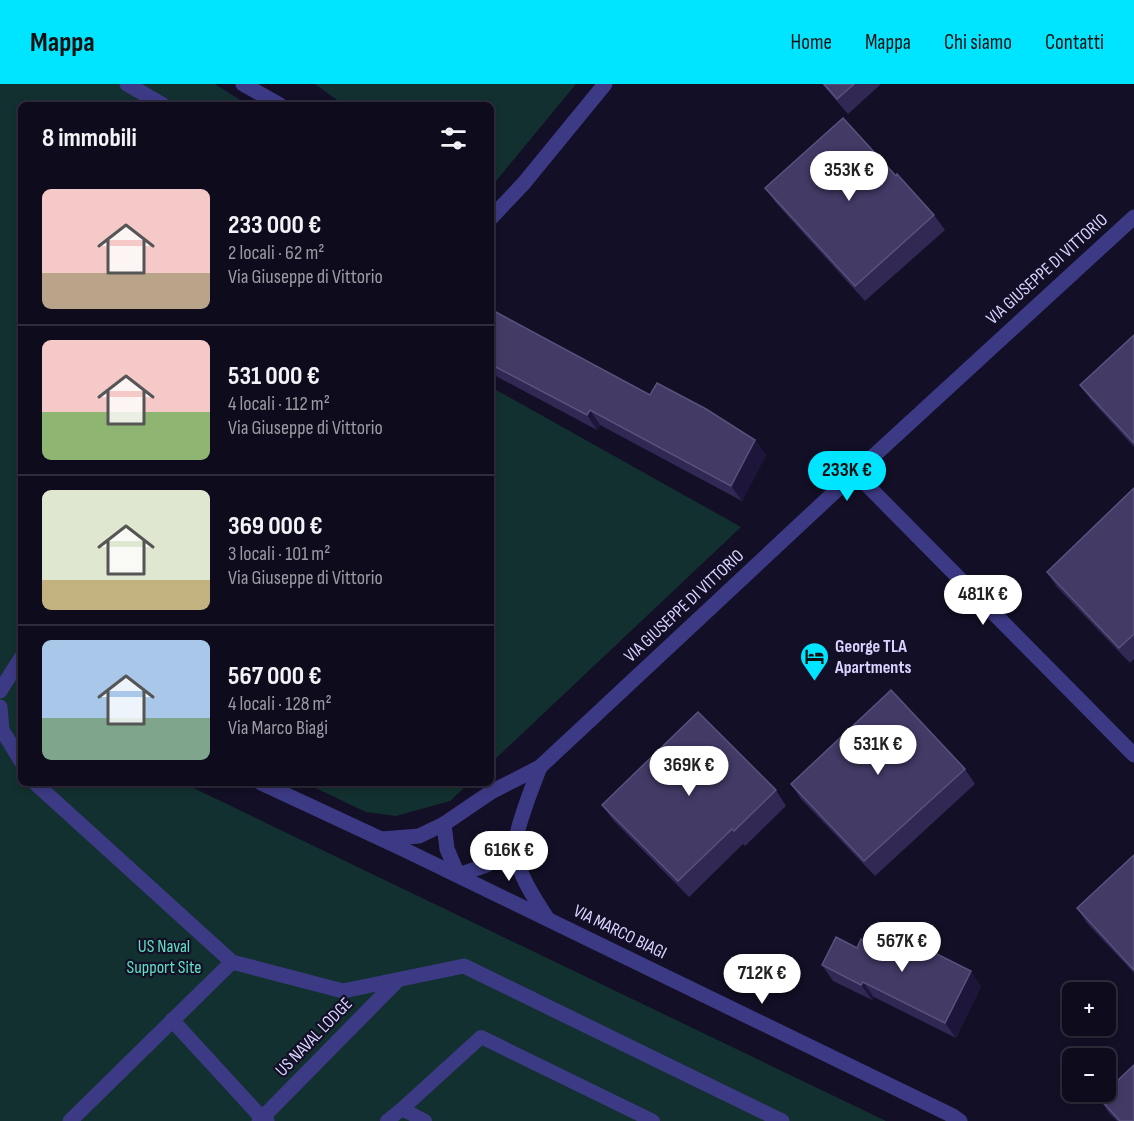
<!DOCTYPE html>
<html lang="it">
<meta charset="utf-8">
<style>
body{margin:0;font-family:"Sofia Sans Condensed",sans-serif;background:#171425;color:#f1f3f6;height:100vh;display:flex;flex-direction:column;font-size:22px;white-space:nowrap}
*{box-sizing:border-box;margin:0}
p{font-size:20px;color:#9b9ba3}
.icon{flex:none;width:33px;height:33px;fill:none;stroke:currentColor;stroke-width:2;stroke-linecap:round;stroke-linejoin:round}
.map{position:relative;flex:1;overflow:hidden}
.side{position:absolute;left:18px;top:18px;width:476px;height:684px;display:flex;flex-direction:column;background:#0e0b1c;border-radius:9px;box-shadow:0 3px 9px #0003,0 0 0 2px #2e2b3b}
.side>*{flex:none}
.fabs{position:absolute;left:1062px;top:898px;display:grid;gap:12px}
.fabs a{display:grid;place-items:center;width:54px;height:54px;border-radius:9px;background:#0e0b1c;box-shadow:0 3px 9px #0003,0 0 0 2px #2e2b3b;font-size:30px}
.price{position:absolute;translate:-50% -51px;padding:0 14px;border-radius:21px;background:#fff;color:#222;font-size:20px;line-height:39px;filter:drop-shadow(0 2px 3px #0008)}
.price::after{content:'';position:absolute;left:50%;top:36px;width:18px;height:14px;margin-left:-9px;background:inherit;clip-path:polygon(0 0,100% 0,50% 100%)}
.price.selected{background:#00e5ff;color:#111}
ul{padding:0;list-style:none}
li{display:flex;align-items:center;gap:18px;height:150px;padding:0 24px}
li+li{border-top:2px solid #2e2b3b}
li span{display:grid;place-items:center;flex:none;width:168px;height:120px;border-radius:9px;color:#555}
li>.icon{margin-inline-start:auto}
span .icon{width:72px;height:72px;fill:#fffc;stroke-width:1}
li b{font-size:26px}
h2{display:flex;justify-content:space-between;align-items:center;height:72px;padding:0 24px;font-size:26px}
header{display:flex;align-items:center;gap:36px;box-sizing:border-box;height:84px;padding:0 30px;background:#00e5ff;color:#111}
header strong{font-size:28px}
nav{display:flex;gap:33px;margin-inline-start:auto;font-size:21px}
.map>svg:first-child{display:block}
.green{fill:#12302f}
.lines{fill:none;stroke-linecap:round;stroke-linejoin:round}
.lane{stroke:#3d3a85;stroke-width:14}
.street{stroke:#3d3a85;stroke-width:15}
.wall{fill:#312854}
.shaded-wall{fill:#1d163a}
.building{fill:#433a66;stroke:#5a527e;stroke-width:1.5}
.labels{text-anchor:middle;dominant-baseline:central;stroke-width:4.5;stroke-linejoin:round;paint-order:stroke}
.street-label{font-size:18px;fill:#d9d4ff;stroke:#130f26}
.poi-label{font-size:18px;font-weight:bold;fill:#d9d4ff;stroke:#130f26;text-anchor:start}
.park-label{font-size:18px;fill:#5fe0c0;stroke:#130f26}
</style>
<header>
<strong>Mappa</strong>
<nav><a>Home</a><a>Mappa</a><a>Chi siamo</a><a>Contatti</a></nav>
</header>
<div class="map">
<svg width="1134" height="1037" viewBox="0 0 1134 1037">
<rect width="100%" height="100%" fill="#130f26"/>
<!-- green -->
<g class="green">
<polygon points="0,0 215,0 248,21 21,21 21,699 183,699 886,1037 0,1037"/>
<polygon points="315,0 576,0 491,103 490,21 344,21"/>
<polygon points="491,303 741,443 491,679"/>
<polygon points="305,699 469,699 450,717 396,732 366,728"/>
</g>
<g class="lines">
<!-- lane -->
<g class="lane">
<polyline points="402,1025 481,953 653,1037"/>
<polyline points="387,1037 402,1025 425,1037"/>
</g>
<!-- street -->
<g class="street">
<polyline points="127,0 163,21"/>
<polyline points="243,0 280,21"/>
<polyline points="490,135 524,99 605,0"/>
<polyline points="855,389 1134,671"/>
<polyline points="0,607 21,574"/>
<polyline points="0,623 2,646 21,677"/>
<path d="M 540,683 C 533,701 515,746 515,763 C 517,789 533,812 547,834"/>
<polyline points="35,699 232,878 343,907 464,882 782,1037"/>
<polyline points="261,699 405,766 953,1032 960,1037"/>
<polyline points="444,740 447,765 458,791"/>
<polyline points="382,755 419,752 444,740 491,708 540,683 855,389 1134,133"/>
<polyline points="458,791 487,781 515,761"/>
<polyline points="172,936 262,1034 267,1037"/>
<polyline points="70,1037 232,878"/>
<polyline points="259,1037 397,897"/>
</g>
</g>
<!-- wall -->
<g class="wall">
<polygon points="822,0 881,0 848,30"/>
<polygon points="896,92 934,131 945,146 865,217 776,119 765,104"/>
<polygon points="490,232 650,311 755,356 766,371 742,417 600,341 597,346 490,289"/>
<polygon points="1134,251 1134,363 1091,316 1080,301"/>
<polygon points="1134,404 1134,575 1130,579 1057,503 1047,488"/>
<polygon points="965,685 975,700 875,792 801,715 791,700"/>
<polygon points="776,706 786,722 745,762 743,760 689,813 613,736 602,721"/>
<polygon points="1134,771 1134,889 1087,839 1077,824"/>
<polygon points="857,864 881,865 981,902 956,954 874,913 872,916 833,897 822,881"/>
<polygon points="1099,1014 1134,1037 1117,1037 1109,1029"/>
</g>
<!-- shaded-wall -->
<g class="shaded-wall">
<polygon points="590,326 600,341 597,346 587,331"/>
<polygon points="755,356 766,371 742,417 731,402"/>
<polygon points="971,887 981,902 956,954 945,939"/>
<polygon points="863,898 874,913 872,916 861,901"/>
</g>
<!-- building -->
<g class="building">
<polygon points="824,0 854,0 837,15"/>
<polygon points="843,34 896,92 897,90 934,131 855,202 765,104"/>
<polygon points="494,227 650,311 657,299 706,325 755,356 731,402 590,326 587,331 490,280 490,232"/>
<polygon points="1134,251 1134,359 1080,301"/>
<polygon points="1134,404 1134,550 1119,564 1047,488"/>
<polygon points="891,606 965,685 864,777 791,700"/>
<polygon points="698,628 776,706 734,747 732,745 678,797 602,721"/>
<polygon points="1134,771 1134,886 1077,824"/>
<polygon points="891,847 971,887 945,939 863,898 861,901 822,881 836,853 857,864 861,855 881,865"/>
<polygon points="1134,981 1134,1037 1120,1037 1099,1014"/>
</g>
<!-- icons -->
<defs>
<symbol id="hotel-pin" viewBox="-11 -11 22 30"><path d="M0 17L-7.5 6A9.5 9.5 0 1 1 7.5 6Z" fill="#00e5ff" stroke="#130f26"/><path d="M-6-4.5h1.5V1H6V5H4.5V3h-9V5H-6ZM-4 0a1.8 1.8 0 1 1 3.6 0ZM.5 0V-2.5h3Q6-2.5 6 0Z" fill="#111"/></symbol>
</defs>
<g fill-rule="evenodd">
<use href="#hotel-pin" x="798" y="556" width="33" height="45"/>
</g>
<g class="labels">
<!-- street labels -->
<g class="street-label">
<text transform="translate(1047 185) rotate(-42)">VIA GIUSEPPE DI VITTORIO</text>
<text transform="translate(684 522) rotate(-43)">VIA GIUSEPPE DI VITTORIO</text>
<text transform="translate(620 848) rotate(26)">VIA MARCO BIAGI</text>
<text transform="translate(314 953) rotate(-46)">US NAVAL LODGE</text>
</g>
<!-- poi labels -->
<g class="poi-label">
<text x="835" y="562">George TLA<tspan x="835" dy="21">Apartments</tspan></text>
</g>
<!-- park labels -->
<g class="park-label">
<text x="164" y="862">US Naval<tspan x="164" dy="21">Support Site</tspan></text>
</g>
</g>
</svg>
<div class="fabs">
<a>+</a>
<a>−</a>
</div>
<b class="price" style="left:849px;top:118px">353K €</b>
<b class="price selected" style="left:847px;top:418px">233K €</b>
<b class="price" style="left:983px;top:542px">481K €</b>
<b class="price" style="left:878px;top:692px">531K €</b>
<b class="price" style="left:689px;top:713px">369K €</b>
<b class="price" style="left:509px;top:798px">616K €</b>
<b class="price" style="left:902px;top:889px">567K €</b>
<b class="price" style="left:762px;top:921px">712K €</b>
<section class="side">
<h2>8 immobili<svg class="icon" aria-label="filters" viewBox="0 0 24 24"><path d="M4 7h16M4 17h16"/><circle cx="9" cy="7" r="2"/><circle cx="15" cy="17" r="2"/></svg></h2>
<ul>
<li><span style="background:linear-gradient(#f6c9c9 70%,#b9a48a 0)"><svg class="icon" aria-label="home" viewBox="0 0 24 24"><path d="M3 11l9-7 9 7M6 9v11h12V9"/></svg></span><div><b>233 000 €</b><p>2 locali · 62 m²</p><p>Via Giuseppe di Vittorio</p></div></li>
<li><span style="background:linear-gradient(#f6c9c9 60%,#8fb573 0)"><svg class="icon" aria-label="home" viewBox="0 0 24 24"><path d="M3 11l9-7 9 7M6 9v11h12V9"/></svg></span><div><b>531 000 €</b><p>4 locali · 112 m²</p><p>Via Giuseppe di Vittorio</p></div></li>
<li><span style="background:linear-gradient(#dfe7d0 75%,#c2b280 0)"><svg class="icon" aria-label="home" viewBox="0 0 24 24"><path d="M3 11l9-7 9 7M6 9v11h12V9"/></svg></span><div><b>369 000 €</b><p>3 locali · 101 m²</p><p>Via Giuseppe di Vittorio</p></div></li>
<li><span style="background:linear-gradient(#a9c7e8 65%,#7fa58c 0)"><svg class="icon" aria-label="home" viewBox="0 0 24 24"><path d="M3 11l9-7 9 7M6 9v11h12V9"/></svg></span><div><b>567 000 €</b><p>4 locali · 128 m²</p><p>Via Marco Biagi</p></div></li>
</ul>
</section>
</div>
